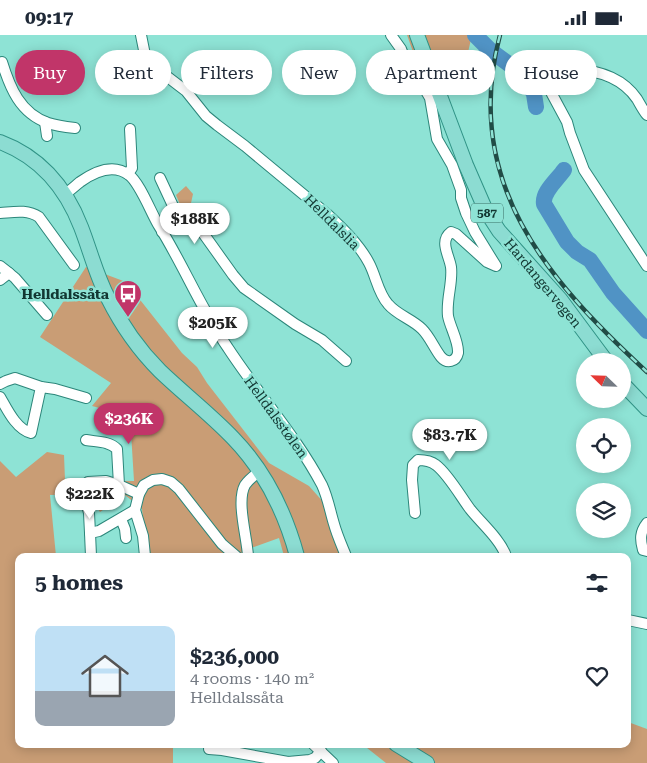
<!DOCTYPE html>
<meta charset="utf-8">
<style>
body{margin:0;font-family:"Roboto Serif",serif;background:#f6f6f7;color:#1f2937;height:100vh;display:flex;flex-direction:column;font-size:19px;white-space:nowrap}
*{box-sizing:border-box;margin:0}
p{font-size:16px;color:#747a83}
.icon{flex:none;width:28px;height:28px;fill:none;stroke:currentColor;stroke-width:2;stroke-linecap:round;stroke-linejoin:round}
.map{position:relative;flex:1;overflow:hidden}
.panel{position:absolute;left:15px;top:518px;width:616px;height:195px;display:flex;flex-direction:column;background:#fff;border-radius:10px;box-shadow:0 2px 12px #0003}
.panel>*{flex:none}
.guide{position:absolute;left:15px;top:15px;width:618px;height:45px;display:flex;gap:10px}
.needle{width:32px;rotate:293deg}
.tools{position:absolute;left:576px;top:318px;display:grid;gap:10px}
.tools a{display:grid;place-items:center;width:55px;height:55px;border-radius:50%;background:#fff;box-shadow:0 2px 12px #0003;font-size:25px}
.price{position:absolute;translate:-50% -42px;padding:0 11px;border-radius:18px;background:#fff;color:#222;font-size:16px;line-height:32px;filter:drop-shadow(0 1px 2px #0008)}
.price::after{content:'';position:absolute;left:50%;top:30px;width:15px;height:11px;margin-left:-8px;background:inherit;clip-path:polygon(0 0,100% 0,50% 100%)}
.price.selected{background:#c13569;color:#fff}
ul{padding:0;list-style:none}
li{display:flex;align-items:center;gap:15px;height:125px;padding:0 20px}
li span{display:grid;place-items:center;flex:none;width:140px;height:100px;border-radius:10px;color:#555}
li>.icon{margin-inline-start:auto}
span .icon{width:60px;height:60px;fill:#fffc;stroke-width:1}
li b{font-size:21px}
h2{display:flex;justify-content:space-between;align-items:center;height:60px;padding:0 20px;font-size:21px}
.pill{padding:0 18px;border-radius:22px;background:#fff;box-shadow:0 2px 12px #0003;font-size:18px;line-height:45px}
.pill.selected{background:#c13569;color:#fff}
.status{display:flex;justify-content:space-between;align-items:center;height:35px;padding:0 25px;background:#fff;direction:ltr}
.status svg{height:14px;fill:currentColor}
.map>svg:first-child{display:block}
.green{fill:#c99d75}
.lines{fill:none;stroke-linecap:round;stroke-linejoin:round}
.river{stroke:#5093c5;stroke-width:16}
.minor-casing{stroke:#2c867a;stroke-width:12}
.major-casing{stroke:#309386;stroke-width:16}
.minor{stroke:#fff;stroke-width:10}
.major{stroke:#8cdcd2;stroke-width:14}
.rail-casing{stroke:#214c46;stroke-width:4.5}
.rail{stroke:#8ee3d5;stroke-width:2.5;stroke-dasharray:8;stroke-linecap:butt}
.labels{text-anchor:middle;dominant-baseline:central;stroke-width:5;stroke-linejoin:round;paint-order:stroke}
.shield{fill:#8ee3d5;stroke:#376b63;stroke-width:1}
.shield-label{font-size:12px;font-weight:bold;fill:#123732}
.street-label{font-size:14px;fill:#123732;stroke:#8ee3d5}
.poi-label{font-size:14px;font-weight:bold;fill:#123732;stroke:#8ee3d5;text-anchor:end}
</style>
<div class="status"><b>09:17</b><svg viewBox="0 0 49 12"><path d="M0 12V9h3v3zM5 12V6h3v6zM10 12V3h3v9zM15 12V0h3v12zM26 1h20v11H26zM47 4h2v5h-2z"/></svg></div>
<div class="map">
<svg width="647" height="728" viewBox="0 0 647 728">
<rect width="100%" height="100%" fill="#8ee3d5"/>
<!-- green -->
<g class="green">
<polygon points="407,0 472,0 460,52 429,64 422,42"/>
<polygon points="186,151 193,159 191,168 186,177 183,177 176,160"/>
<polygon points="86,232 126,247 182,318 197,332 207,348 269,428 309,451 334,479 348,521 284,521 279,503 251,513 251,521 147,521 142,474 125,460 100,477 87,459 50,460 56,521 19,521 19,709 173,709 173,728 0,728 0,426 16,442 47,417 64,420 65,445 134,446 130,381 92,371 111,348 40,302"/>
<polygon points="628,687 647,694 647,728 386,728 362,709 628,709"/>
</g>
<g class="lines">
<!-- river -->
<g class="river">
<polyline points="475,0 491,16 513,32 527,46 534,59 536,72"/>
<path d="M 564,135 C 557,145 542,157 544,169 L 567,207 L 577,217 L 590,225 L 613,258 L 647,296"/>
</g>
<defs>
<g id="minor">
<path d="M 141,0 L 145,20 L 152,30 L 186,56 L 206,81 L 217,90 L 245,111 L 327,179 C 343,194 359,209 369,228 C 376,241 378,258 388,269 C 397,280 412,284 422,294 C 430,302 434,313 441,322 C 447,329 456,327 458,318 C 459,307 450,292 448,281 C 446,264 453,248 451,232 C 449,220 439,206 451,197 L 456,199 L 487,227 L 496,231 L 475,197 L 466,178 L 461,163 L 461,155 L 452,130 L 437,104 L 430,63 L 423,51 L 414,43 L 408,32 L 401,14 L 391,0"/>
<path d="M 2,27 C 10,53 20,78 48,88 C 57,91 66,92 75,93"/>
<path d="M 647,80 C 643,75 640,69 637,64 C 622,42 596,35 572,34 C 562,34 554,33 546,40 L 546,48 L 567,87 L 570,98 L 584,135 L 647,231"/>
<polyline points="45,87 47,101"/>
<polyline points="128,139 132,133 130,94"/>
<polyline points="160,143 180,186"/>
<path d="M 65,159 C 71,155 75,151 80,147 C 94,137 113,128 129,140 C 140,148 151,178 159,191 C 184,231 201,274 228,313 C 258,359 296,401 322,450 C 328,463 330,476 334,489 C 337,500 342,511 346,521"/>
<path d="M 0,178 C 14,177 27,174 39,182 L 74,230"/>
<polyline points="162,197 180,186 198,194 203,198 233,240 244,253 295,289 322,305 346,326"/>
<polyline points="0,231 9,238 0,245"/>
<polyline points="9,238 15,243 47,280"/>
<polyline points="0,349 6,346 15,343 41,352 55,354 86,363"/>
<path d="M 0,362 C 7,374 16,394 31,398 L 41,352"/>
<path d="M 86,405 C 97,407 109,406 117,414 L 119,450 L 139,459"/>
<polyline points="88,447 106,446 119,450"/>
<polyline points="85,462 89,478 90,498"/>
<path d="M 415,478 L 412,445 L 413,430 L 418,425 C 424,425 431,426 436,430 C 448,439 461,462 470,474 C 481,488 500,504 506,521"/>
<polyline points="121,484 125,494 126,503"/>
<path d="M 647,488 C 640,497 640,504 643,515 L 647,516"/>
<polyline points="91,521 90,498 99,496 135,475"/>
<polyline points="145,521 143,501 135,475 139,459 144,450 153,445 162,444 171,447 179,454 222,509 236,521"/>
<path d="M 248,521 C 247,502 236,466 245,450 C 249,444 255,440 260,436"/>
<polyline points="628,585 647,589"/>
<polyline points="313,709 333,728"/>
<polyline points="209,714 222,715 288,727 310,725 315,723 321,716"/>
</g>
<g id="major">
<polyline points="417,0 466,130 486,176 499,196 560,264 606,326"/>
<path d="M 0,107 C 40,122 66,153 81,192 C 90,215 96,240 108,263 C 121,289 139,315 160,336 C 184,359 210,379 233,403 C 265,436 285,477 297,521"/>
<polyline points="622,348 647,374"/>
<polyline points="396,709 427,728"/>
</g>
</defs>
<!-- minor casing -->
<use href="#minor" class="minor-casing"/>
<!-- major casing -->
<use href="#major" class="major-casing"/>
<!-- minor -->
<use href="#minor" class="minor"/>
<!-- major -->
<use href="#major" class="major"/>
<defs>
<path id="rail" d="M 500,0 C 461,146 547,245 647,337"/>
</defs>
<!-- rail casing -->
<use href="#rail" class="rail-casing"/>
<!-- rail -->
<use href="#rail" class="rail"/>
</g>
<!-- icons -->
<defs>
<symbol id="bus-pin" viewBox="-11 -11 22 30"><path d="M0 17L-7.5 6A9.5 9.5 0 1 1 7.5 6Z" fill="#c13569" stroke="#8ee3d5"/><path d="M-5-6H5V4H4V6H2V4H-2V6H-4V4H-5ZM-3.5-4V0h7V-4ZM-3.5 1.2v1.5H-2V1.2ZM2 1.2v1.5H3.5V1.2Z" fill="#fff"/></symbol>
</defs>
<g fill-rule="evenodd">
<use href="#bus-pin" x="112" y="243" width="32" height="43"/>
</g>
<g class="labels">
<!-- shield labels -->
<rect class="shield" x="471" y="168.5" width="32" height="19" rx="4"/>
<g class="shield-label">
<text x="487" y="178">587</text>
</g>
<!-- street labels -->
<g class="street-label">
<text transform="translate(332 187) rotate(45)">Helldalslia</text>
<text transform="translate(543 248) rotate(50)">Hardangervegen</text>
<text transform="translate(276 382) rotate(54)">Helldalsstølen</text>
</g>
<!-- poi labels -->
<g class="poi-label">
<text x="109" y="259">Helldalssåta</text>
</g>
</g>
</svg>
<div class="tools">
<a><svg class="needle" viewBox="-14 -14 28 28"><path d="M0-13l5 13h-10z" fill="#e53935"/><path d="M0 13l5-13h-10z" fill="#747a83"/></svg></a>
<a><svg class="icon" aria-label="locate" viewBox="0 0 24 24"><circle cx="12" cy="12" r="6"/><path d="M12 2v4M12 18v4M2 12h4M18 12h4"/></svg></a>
<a><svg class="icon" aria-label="layers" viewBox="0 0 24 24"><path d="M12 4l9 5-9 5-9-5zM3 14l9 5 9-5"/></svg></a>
</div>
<b class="price" style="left:195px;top:210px">$188K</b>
<b class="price" style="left:213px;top:314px">$205K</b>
<b class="price selected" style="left:129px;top:410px">$236K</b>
<b class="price" style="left:450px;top:426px">$83.7K</b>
<b class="price" style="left:90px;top:485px">$222K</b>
<div class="guide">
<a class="pill selected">Buy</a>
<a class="pill">Rent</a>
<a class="pill">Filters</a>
<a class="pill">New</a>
<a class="pill">Apartment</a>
<a class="pill">House</a>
</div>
<section class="panel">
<h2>5 homes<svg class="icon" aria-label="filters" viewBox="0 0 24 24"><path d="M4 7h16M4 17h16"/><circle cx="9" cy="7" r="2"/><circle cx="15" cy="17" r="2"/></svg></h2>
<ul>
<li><span style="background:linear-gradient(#bfe0f5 65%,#9aa5b1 0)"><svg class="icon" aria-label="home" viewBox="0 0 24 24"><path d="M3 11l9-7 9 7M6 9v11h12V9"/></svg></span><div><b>$236,000</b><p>4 rooms · 140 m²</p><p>Helldalssåta</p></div><svg class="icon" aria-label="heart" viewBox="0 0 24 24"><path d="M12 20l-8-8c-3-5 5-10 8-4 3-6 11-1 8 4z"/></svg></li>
</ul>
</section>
</div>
